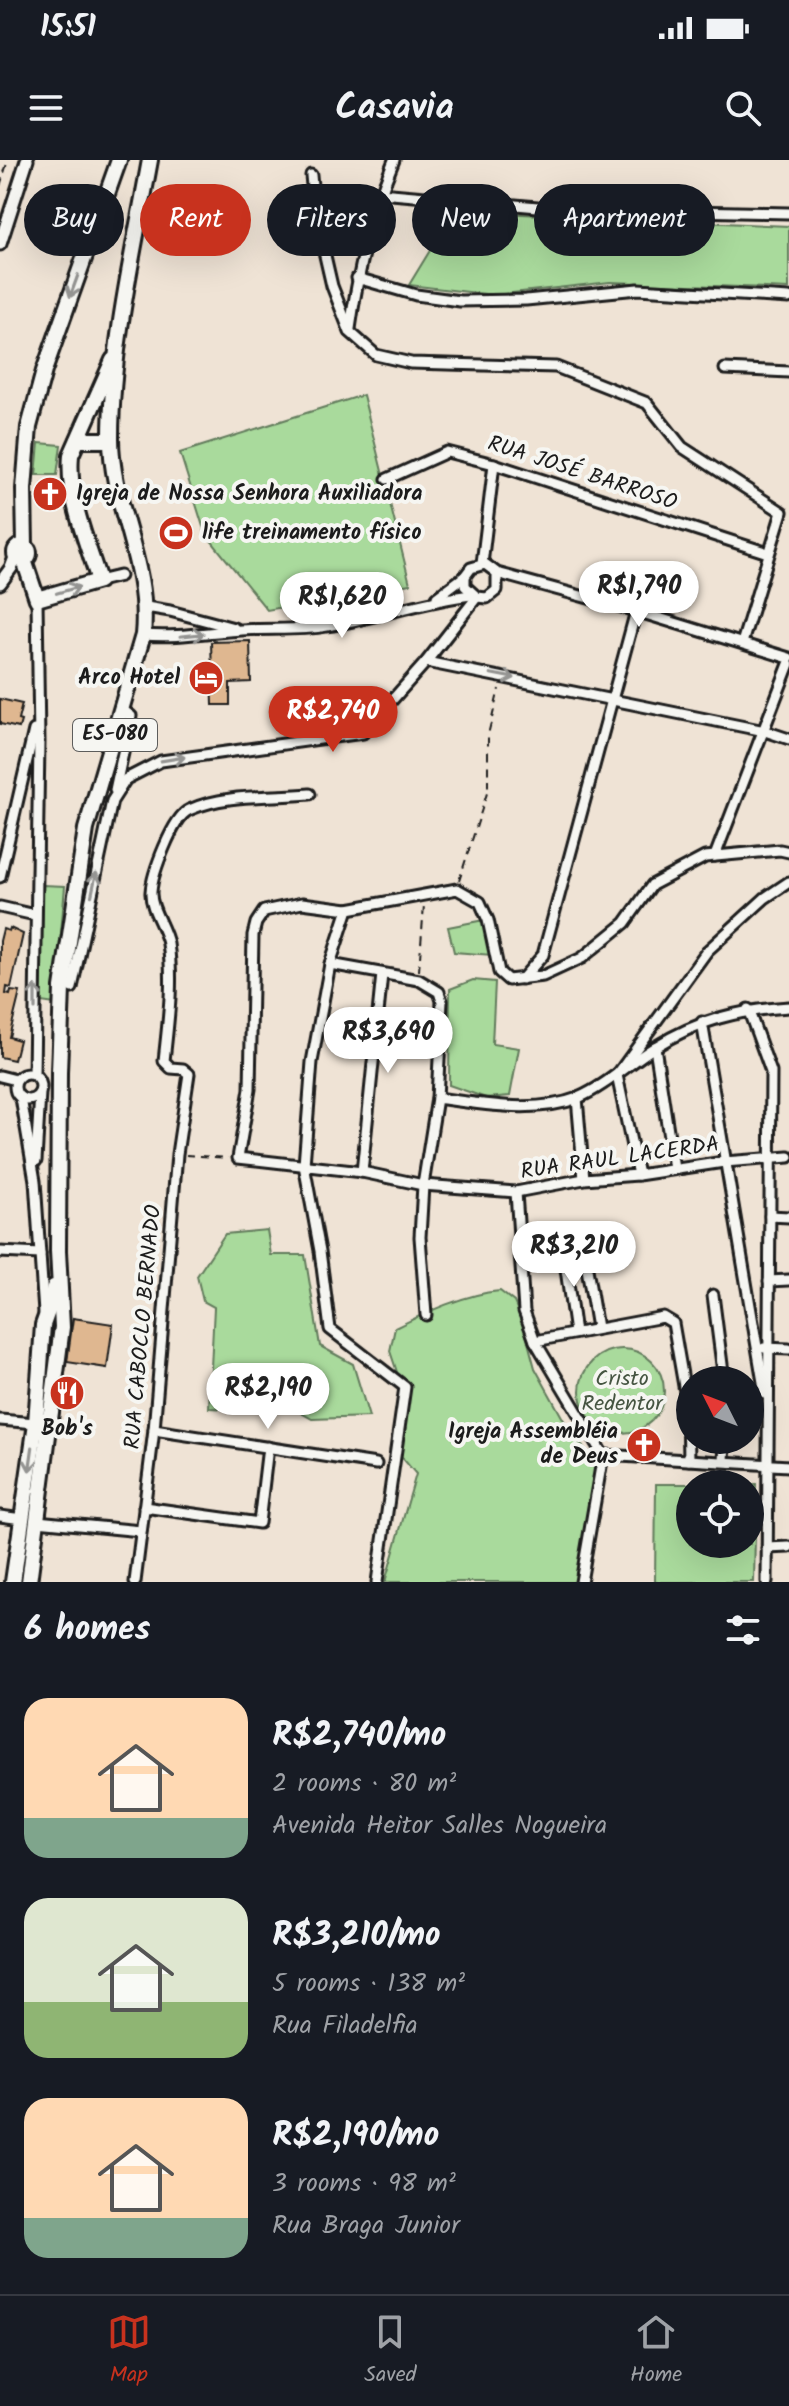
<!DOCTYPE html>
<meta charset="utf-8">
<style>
body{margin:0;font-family:Kalam,sans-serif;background:#20242c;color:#f1f3f6;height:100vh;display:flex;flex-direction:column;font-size:30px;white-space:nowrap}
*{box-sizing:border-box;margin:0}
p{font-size:26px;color:#9ea1a6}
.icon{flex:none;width:44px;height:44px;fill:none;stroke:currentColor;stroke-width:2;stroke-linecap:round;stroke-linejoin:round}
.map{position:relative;height:1422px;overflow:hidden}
.details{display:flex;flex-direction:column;background:#171b24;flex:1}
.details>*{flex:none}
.guide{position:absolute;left:24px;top:24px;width:742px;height:72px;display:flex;gap:16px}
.needle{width:52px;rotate:312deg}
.controls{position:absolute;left:676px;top:1206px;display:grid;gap:16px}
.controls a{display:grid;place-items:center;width:88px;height:88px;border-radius:50%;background:#171b24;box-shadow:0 8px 32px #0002;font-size:40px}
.price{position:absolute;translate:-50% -68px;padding:0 18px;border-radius:28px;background:#fff;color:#222;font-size:26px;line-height:52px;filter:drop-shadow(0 2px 4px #0008)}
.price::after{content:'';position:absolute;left:50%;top:48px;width:24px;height:18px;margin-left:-12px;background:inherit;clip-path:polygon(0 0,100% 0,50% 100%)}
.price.on{background:#c8321e;color:#fff}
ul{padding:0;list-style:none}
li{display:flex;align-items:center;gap:24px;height:200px;padding:0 24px}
li span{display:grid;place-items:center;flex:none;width:224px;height:160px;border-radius:24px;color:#555}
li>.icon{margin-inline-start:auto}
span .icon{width:96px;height:96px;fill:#fffc;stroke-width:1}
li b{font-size:34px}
h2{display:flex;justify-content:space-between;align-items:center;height:96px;padding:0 24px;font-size:34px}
.tag{padding:0 28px;border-radius:36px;background:#171b24;box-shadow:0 8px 32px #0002;font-size:28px;line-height:72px}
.tag.on{background:#c8321e;color:#fff}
.status{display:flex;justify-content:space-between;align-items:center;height:56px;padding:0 40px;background:#171b24;direction:ltr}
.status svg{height:22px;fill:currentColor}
header{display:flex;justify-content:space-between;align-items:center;height:104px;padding:0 24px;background:#171b24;font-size:36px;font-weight:700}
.menu{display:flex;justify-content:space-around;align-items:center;height:112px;border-top:2px solid #363941;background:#171b24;font-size:22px;color:#9ea1a6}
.menu a{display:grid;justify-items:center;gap:4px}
.menu .on{color:#c8321e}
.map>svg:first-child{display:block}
.green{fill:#a9da9c;stroke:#627b5c;stroke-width:2}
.building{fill:#dfb790;stroke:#1c1c1c;stroke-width:2}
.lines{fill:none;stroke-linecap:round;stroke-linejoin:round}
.minor-casing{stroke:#1c1c1c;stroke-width:15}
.tertiary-casing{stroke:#1c1c1c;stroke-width:17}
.primary-casing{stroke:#1c1c1c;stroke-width:20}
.path{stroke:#1c1c1c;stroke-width:2;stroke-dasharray:8 6;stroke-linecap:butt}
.minor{stroke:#f6f6f2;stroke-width:9}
.tertiary{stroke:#f6f6f2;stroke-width:11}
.primary{stroke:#f6f6f2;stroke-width:14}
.oneway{stroke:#949492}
.labels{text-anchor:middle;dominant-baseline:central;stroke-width:8;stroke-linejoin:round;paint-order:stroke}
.shield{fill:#f6f6f2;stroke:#5d5d5c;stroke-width:2}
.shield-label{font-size:20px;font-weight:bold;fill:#1c1c1c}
.street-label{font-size:22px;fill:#1c1c1c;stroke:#f6f6f2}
.poi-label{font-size:22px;font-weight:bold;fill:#1c1c1c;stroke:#f6f6f2;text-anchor:start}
.park-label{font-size:22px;fill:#465542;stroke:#f6f6f2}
</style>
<div class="status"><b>15:51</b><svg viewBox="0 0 49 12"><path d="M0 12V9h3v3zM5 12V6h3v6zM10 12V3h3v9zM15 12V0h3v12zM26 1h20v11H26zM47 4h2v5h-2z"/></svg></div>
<header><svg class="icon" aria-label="menu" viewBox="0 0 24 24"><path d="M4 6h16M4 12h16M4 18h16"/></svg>Casavia<svg class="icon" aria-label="search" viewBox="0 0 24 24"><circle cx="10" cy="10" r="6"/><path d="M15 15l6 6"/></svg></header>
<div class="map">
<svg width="789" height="1422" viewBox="0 0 789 1422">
<rect width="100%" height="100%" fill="#efe3d5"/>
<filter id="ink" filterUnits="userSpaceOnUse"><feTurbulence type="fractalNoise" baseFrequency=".0125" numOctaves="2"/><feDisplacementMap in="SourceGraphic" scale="16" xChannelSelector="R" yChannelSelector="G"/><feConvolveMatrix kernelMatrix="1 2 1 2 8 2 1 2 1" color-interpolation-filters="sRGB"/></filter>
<g filter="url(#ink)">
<!-- green -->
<g class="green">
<polygon points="454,51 789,66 789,129 610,122 494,135 409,125"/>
<polygon points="363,235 410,424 267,450 205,373 180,293"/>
<polygon points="39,283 61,285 57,315 36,315"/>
<polygon points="43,725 65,726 55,844 41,842"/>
<polygon points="484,760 492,795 454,792 448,767"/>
<polygon points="473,820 495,822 492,884 519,888 510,936 486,938 449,925 450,829"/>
<polygon points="267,1070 271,1095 305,1095 320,1186 353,1204 369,1257 312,1259 271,1236 246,1206 234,1249 209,1248 214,1147 203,1141 197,1116 225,1074"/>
<path d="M 500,1131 L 514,1142 L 522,1160 L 535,1208 L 572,1275 L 592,1297 L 601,1318 L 580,1422 L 385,1422 L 416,1314 L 399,1294 L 404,1233 L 390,1191 L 395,1168 C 427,1152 464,1134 500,1131 Z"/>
<circle cx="622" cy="1231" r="42"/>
<polygon points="656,1324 691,1324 690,1384 750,1384 750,1324 756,1324 754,1422 655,1422"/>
</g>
<!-- building -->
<g class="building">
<polygon points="43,324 58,324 57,345 53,350 46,350 42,344"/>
<polygon points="250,481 251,522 230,523 230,545 213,545 211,482"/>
<polygon points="0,539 22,544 18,560 21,561 19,568 0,564"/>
<polygon points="10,768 23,774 11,828 7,827 6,834 10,835 11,831 20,832 9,877 19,880 14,900 0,897 0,781 3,769 9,771"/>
<polygon points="73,1158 113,1164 107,1208 67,1202"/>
</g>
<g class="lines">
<defs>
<g id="minor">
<polyline points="311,15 314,48 332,126 350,172 376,195 411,203 556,207 647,243 682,287 782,352 742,483"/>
<polyline points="380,33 549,48 789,53"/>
<polyline points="357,118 416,135 460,141 526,140 638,129 789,138"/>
<path d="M 350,169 C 358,111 371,54 394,0"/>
<polyline points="725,209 789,212"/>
<polyline points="387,319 447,292 494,304 768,393"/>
<polyline points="482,404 494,304"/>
<polyline points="497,413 497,430 487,438 477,437 465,426 465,416 471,408 485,404 497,413 636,451 789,498"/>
<polyline points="99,421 120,416"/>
<polyline points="437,437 465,416"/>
<polyline points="146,447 170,451 234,468"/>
<path d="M 143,475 C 177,478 208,472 241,470 C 270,468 300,471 327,466 C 376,458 422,441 471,435"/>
<polyline points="426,502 765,571 789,579"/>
<polyline points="115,630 131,556 123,550"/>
<polyline points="789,692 780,690 705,697 652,725 625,763 582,798 543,816 508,820 499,812 488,760 480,742 457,729 348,749 302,743 264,751 256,763 253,775 250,929 238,998 362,1012 423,1025 516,1032 584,1019 638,1015 724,1002 789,997"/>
<polyline points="715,696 789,504"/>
<polyline points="0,717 34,570"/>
<polyline points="0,747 35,755"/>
<polyline points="348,749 330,804 312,902 304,1005 320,1091 330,1169 405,1227 377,1422"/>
<polyline points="330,804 419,820 439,832 442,841 437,938 423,1025 420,1077 426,1155"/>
<polyline points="522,819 543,795 636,451"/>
<polyline points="72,828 112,641 126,619 161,601 363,573 426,502 477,437"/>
<polyline points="748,849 771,912 767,1422"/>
<polyline points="702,862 765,1234"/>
<polyline points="655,887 674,1009"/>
<circle cx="28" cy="927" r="13"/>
<polyline points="34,915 39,582 37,439"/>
<polyline points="0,916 16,920"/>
<polyline points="21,938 35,1021 44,1153"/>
<path d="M 437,938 C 480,944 536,954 578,938 C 606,926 629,903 655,887 C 698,860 739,850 789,847"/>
<polyline points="577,938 584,1019"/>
<polyline points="36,1001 40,933"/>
<polyline points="362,1012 382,814"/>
<polyline points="638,1015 617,915 707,791 765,738 789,722"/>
<polyline points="516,1032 524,1151 535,1181 603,1295 581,1422"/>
<polyline points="770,1056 789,1057"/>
<polyline points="583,1085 597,1168"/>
<polyline points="563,1088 575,1173"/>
<polyline points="0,1092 40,1094"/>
<polyline points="769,1121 789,1120"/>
<polyline points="713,1135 724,1220"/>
<polyline points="535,1181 663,1157 673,1163 688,1249 689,1300"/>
<polyline points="764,1188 789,1189"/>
<polyline points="0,1260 36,1263"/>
<polyline points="154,1270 376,1304"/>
<polyline points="603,1295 789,1306"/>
<polyline points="724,1301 725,1280"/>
<polyline points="144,1347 259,1363 268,1287"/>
<polyline points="0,1356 22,1359"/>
<polyline points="37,1361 141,1371"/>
<polyline points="767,1388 789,1387"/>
<path d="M 135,1422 L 154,1270 L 177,994 L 189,914 L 183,909 L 171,908 L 164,901 C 168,862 174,822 168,784 C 165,767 150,749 151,732 C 152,714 173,657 189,650 C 226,633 271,638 310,634"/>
</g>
<g id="tertiary">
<polyline points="0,84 27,0"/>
<polyline points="0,423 11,408 16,395"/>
</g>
<g id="primary">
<polyline points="78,280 111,280"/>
<circle cx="22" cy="393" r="7"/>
<polyline points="25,386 24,329 29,267 44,211 119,0"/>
<path d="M 24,400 L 37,439 L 99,421 C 87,381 67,338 71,295 L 113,200"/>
<polyline points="13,1422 36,1263 43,1165 52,1140 54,1127"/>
<path d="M 29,1422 L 62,1167 L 58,1091 L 59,913 L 62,828 L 86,669 L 143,475 C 150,404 111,345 111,278 C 111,188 134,89 150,0"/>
</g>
</defs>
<!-- minor casing -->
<use href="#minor" class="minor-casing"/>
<!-- tertiary casing -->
<use href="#tertiary" class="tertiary-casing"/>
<!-- primary casing -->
<use href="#primary" class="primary-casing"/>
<!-- path -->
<g class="path">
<polyline points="0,26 8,0"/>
<polyline points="459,721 488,630 488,575 499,529"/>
<polyline points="419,811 424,745"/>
<polyline points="186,995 228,998"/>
</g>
<!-- minor -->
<use href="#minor" class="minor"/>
<!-- tertiary -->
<use href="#tertiary" class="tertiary"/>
<!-- primary -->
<use href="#primary" class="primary"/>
</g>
<!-- one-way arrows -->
<defs><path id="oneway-shaft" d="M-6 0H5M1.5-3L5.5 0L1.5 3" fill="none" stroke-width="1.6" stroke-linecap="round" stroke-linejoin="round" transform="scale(2)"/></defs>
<g class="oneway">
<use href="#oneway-shaft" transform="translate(74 126) rotate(110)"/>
<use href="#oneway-shaft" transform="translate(68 430) rotate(-16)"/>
<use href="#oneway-shaft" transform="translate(192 475) rotate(-6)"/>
<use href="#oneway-shaft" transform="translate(503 516) rotate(11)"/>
<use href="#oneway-shaft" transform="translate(173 599) rotate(-9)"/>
<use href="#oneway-shaft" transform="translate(94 724) rotate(-78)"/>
<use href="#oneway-shaft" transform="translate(35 837) rotate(-90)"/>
<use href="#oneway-shaft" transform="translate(31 1299) rotate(98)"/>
</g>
</g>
<!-- icons -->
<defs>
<symbol id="church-disc" viewBox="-11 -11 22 22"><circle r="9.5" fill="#c8321e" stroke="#f6f6f2"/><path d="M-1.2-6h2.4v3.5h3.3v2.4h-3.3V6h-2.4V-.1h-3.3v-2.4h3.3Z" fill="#fff"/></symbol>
<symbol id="stadium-disc" viewBox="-11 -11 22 22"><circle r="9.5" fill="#c8321e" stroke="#f6f6f2"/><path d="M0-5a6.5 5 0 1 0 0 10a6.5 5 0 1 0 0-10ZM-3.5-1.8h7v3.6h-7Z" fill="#fff"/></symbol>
<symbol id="hotel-disc" viewBox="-11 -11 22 22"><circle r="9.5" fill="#c8321e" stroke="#f6f6f2"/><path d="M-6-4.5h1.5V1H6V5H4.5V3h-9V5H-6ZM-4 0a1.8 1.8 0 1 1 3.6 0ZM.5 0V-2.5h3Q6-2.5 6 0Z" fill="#fff"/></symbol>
<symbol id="restaurant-disc" viewBox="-11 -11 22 22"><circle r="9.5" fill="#c8321e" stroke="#f6f6f2"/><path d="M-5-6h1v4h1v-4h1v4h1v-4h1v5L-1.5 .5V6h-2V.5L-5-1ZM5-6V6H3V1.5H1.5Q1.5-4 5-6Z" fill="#fff"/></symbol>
</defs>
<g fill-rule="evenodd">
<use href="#church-disc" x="30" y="314" width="40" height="40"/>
<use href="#stadium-disc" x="156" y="353" width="40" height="40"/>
<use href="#hotel-disc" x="186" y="498" width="40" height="40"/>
<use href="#restaurant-disc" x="47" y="1213" width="40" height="40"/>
<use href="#church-disc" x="624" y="1265" width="40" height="40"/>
</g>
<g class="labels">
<!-- shield labels -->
<rect class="shield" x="73" y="559" width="84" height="32" rx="6"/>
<g class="shield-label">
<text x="115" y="575">ES-080</text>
</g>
<!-- street labels -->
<g class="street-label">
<text transform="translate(582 314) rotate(18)">RUA JOSÉ BARROSO</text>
<text transform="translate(620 999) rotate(-8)">RUA RAUL LACERDA</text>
<text transform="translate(144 1167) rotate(-85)">RUA CABOCLO BERNADO</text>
</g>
<!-- poi labels -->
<g class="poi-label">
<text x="76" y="334">Igreja de Nossa Senhora Auxiliadora</text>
<text x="202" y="373">life treinamento físico</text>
<text x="180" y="518" text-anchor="end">Arco Hotel</text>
<text x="67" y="1269" text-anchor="middle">Bob's</text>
<text x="618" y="1272" text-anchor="end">Igreja Assembléia<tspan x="618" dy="25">de Deus</tspan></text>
</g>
<!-- park labels -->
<g class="park-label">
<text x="622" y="1219">Cristo<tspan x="622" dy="25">Redentor</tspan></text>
</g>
</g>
</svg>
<div class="controls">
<a><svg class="needle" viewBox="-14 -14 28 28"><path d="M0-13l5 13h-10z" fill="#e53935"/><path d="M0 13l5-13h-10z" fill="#9ea1a6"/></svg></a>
<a><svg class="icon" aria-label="locate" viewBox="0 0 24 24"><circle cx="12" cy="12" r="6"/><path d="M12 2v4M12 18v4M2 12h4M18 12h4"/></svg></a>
</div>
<b class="price" style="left:639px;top:469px">R$1,790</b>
<b class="price" style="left:342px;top:480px">R$1,620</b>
<b class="price on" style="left:333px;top:594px">R$2,740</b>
<b class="price" style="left:388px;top:915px">R$3,690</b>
<b class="price" style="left:574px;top:1129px">R$3,210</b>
<b class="price" style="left:268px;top:1271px">R$2,190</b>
<div class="guide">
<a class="tag">Buy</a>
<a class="tag on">Rent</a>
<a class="tag">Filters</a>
<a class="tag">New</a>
<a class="tag">Apartment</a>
</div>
</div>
<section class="details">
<h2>6 homes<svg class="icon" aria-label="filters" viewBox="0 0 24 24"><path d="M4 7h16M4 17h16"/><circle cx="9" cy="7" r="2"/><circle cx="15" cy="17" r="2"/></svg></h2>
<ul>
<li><span style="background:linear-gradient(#ffd9b3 75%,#7fa58c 0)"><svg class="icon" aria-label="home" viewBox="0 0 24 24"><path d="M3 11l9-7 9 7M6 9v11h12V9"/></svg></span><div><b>R$2,740/mo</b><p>2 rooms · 80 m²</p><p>Avenida Heitor Salles Nogueira</p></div></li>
<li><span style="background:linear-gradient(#dfe7d0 65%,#8fb573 0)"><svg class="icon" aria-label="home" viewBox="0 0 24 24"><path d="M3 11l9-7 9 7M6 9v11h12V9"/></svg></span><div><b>R$3,210/mo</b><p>5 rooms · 138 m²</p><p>Rua Filadelfia</p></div></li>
<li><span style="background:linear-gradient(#ffd9b3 75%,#7fa58c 0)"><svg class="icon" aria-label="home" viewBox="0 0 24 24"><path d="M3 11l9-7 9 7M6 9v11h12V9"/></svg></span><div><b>R$2,190/mo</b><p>3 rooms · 98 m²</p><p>Rua Braga Junior</p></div></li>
</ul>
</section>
<nav class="menu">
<a class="on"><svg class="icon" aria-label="map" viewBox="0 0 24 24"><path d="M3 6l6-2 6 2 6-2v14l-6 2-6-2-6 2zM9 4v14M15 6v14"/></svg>Map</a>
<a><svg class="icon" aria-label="saved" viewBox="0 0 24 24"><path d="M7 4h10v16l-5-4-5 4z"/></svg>Saved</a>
<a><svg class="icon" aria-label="home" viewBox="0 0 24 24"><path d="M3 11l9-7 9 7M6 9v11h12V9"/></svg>Home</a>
</nav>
